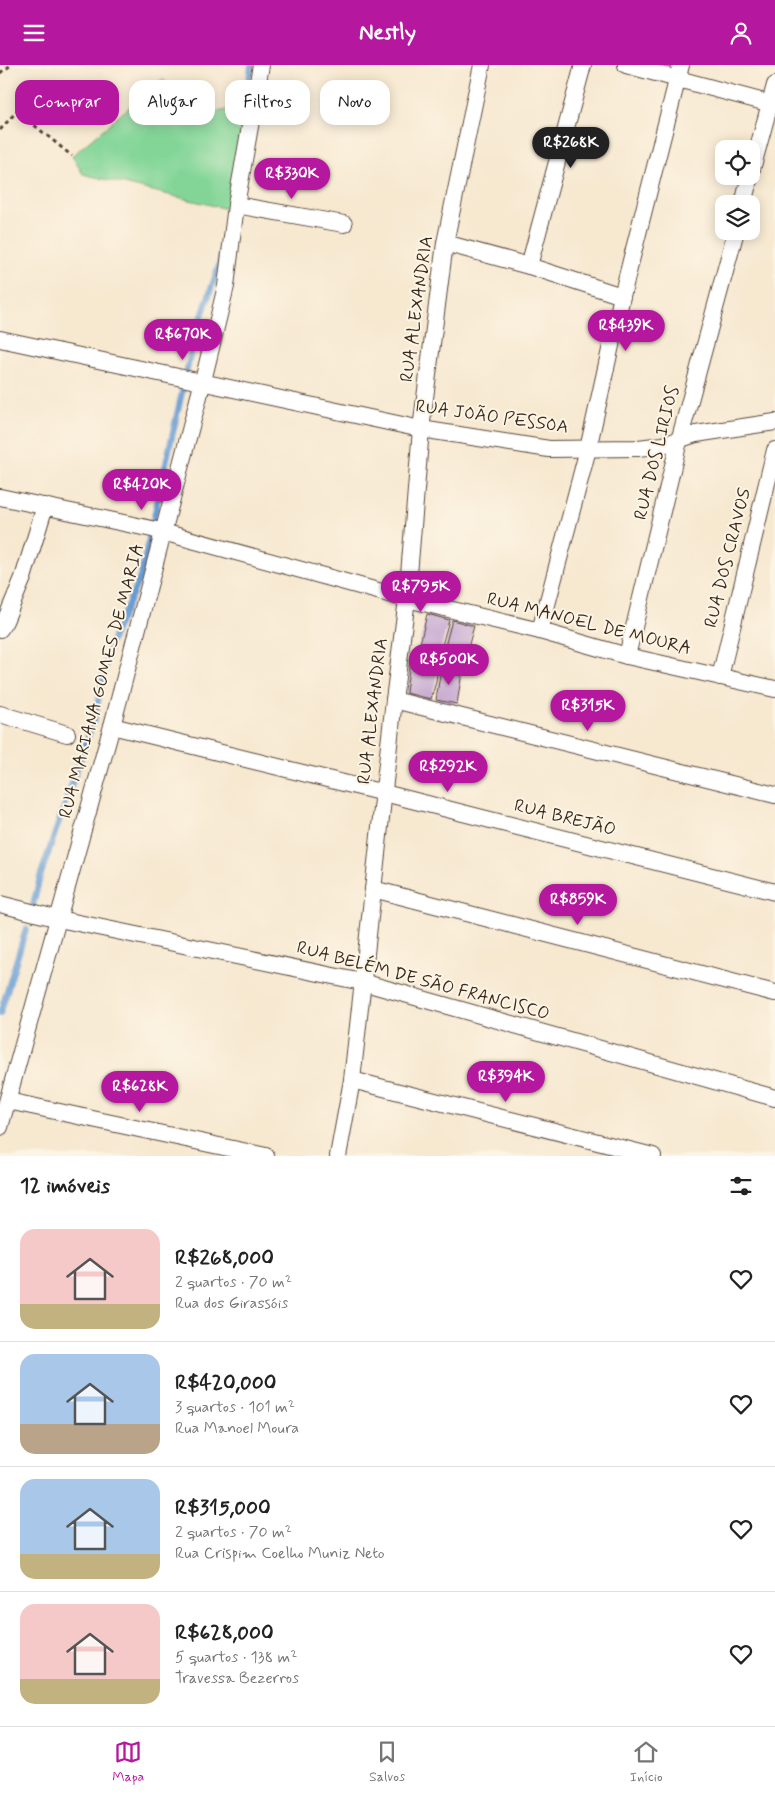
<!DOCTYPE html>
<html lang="pt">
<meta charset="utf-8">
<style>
body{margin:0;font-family:Mynerve,sans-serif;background:#f6f6f6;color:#222;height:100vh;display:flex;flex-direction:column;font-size:19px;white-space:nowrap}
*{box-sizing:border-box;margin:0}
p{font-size:16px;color:#767676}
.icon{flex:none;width:28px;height:28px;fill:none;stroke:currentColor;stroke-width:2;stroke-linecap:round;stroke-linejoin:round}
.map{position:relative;height:1091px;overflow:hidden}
.sheet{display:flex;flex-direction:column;background:#fff;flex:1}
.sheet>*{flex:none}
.banner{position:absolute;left:15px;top:15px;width:500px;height:45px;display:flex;gap:10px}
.tools{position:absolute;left:715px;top:75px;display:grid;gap:10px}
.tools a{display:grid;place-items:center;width:45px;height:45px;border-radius:10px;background:#fff;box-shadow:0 2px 12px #0003;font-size:25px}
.price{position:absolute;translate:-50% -42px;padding:0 11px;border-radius:18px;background:#b5179e;color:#fff;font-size:16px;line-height:32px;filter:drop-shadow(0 1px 2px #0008)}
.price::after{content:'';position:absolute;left:50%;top:30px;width:15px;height:11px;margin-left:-8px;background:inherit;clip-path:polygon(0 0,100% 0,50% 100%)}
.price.selected{background:#222;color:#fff}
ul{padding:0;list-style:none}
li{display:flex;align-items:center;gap:15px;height:125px;padding:0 20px}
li+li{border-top:1px solid #e0e0e0}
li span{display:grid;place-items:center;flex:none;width:140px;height:100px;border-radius:15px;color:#555}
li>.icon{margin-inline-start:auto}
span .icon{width:60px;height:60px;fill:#fffc;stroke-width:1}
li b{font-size:21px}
h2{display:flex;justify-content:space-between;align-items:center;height:60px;padding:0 20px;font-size:21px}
.chip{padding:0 18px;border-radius:15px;background:#fff;box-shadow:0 2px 12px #0003;font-size:18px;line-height:45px}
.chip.selected{background:#b5179e;color:#fff}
header{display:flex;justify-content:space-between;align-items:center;height:65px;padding:0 20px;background:#b5179e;color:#fff;font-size:22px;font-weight:700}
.tab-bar{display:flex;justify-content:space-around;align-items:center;height:70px;border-top:1px solid #e0e0e0;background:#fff;font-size:14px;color:#767676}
.tab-bar a{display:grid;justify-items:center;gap:2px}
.tab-bar .selected{color:#b5179e}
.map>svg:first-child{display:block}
.green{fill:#82d597;stroke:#5e805a}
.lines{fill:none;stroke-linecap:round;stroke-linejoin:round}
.stream{stroke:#679dd4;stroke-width:6}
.building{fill:#c5a8d1}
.street-casing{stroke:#574639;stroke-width:18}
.path{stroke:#574639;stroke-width:3;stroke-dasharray:4 4;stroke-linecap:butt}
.street{stroke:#fff;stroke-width:16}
.labels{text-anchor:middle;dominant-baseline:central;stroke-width:4;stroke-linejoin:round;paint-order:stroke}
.street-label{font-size:18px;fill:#3b2a1e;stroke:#fcf5e5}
</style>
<header><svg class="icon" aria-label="menu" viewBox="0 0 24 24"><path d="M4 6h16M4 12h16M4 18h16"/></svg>Nestly<svg class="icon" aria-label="person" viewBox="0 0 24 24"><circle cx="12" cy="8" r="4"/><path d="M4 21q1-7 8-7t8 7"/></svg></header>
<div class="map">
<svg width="775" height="1091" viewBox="0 0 775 1091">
<rect width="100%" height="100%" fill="#fcf5e5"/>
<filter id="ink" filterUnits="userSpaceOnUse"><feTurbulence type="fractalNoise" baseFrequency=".02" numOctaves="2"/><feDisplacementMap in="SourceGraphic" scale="10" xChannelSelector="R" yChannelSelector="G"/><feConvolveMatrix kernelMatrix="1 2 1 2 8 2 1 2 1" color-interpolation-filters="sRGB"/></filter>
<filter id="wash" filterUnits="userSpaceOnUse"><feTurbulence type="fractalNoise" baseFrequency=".0096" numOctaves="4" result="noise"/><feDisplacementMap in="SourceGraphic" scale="20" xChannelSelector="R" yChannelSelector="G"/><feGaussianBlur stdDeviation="1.12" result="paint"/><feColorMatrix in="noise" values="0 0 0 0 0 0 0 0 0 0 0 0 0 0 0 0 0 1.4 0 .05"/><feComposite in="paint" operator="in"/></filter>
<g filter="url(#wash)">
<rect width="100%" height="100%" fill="#f7e8d0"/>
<!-- green -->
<polygon class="green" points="162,14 209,48 246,42 231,145 83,109 72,91"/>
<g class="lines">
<!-- stream -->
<g class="stream">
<polyline points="246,41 251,0"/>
<polyline points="32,845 40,812 95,651 110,579 141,510 193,278 219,200 223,182"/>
<polyline points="0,949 26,864"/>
</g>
</g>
<g id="blocks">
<!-- building -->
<g class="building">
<polygon points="427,549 449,555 439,591 418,587"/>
<polygon points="452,555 474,561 464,597 442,593"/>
<polygon points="410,595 438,600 436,617 431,634 406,628"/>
<polygon points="441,604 462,607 457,639 436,635"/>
</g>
</g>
</g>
<g filter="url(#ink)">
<use href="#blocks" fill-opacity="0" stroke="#574639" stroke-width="1"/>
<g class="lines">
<defs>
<g id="street">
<polyline points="626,0 775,40"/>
<polyline points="751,108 775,20"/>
<polyline points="743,139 750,111"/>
<polyline points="236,140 344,159"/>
<polyline points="445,178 529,201 622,231"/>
<polyline points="529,201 583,0"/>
<polyline points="0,274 421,364 549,384 638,383 663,380 696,369 775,357"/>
<polyline points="0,432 152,464 407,534 540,566 627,591 775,624"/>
<polyline points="0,564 5,556 23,513 45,441"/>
<polyline points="540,566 588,384 622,231 681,0"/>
<polyline points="627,591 679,376 736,166"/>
<polyline points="720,612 775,385"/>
<polyline points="394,635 775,730"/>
<polyline points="0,649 67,669"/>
<polyline points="112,661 384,728 775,827"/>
<polyline points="373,824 775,928"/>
<polyline points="0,839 59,854 362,917 775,1033"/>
<polyline points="352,1015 653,1091"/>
<polyline points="8,1036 266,1091"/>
<polyline points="0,1062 112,661 203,316 226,221 236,140 261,0"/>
<polyline points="338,1091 352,1015 394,635 407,534 421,364 445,178 482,0"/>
</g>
</defs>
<!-- street casing -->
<use href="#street" class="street-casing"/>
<!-- path -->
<g class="path">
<polyline points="0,8 11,0"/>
<polyline points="0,65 17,46 72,91"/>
</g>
<!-- street -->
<use href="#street" class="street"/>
</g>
</g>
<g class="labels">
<!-- street labels -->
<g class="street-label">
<text transform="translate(417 244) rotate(-82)">RUA ALEXANDRIA</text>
<text transform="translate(492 352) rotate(8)">RUA JOÃO PESSOA</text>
<text transform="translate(657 388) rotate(-76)">RUA DOS LIRIOS</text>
<text transform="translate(728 493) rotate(-76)">RUA DOS CRAVOS</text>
<text transform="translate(589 559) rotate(14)">RUA MANOEL DE MOURA</text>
<text transform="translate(102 616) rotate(-75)">RUA MARIANA GOMES DE MARIA</text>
<text transform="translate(373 646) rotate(-83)">RUA ALEXANDRIA</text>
<text transform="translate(565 753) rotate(14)">RUA BREJÃO</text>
<text transform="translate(423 916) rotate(15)">RUA BELÉM DE SÃO FRANCISCO</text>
</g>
</g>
</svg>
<div class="tools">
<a><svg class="icon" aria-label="locate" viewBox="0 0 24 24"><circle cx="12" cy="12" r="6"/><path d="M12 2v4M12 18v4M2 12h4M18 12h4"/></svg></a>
<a><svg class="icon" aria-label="layers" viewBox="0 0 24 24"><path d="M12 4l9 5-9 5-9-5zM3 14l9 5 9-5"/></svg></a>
</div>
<b class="price selected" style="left:571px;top:104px">R$268K</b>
<b class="price" style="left:292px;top:135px">R$330K</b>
<b class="price" style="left:626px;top:287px">R$439K</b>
<b class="price" style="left:183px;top:296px">R$670K</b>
<b class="price" style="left:142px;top:446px">R$420K</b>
<b class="price" style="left:421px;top:548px">R$795K</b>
<b class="price" style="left:449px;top:621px">R$500K</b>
<b class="price" style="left:588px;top:667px">R$315K</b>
<b class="price" style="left:448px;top:728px">R$292K</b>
<b class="price" style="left:578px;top:861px">R$859K</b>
<b class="price" style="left:506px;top:1038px">R$394K</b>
<b class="price" style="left:140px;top:1048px">R$628K</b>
<div class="banner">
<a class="chip selected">Comprar</a>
<a class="chip">Alugar</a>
<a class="chip">Filtros</a>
<a class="chip">Novo</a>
</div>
</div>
<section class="sheet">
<h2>12 imóveis<svg class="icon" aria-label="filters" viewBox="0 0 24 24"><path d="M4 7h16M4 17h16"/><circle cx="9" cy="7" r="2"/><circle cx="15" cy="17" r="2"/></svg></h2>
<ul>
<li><span style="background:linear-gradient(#f6c9c9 75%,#c2b280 0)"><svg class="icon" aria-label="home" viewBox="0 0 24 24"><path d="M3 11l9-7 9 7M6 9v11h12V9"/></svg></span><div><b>R$268,000</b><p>2 quartos · 70 m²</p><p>Rua dos Girassóis</p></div><svg class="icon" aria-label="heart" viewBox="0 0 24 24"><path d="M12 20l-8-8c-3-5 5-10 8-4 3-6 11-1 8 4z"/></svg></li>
<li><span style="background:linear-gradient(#a9c7e8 70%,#b9a48a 0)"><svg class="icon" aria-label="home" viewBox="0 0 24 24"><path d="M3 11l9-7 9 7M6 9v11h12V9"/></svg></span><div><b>R$420,000</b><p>3 quartos · 101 m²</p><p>Rua Manoel Moura</p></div><svg class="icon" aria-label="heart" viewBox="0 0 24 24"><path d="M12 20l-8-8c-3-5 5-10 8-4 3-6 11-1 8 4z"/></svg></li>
<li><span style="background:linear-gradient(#a9c7e8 75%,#c2b280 0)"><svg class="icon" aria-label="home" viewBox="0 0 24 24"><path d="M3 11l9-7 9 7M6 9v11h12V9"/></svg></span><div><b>R$315,000</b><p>2 quartos · 70 m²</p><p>Rua Crispim Coelho Muniz Neto</p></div><svg class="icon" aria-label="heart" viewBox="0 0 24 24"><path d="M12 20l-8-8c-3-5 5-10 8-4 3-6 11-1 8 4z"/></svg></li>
<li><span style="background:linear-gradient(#f6c9c9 75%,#c2b280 0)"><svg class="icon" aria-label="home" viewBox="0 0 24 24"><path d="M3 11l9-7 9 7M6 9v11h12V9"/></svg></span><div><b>R$628,000</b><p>5 quartos · 138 m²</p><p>Travessa Bezerros</p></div><svg class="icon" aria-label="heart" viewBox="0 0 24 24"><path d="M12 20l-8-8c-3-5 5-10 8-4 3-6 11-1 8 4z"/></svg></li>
</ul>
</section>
<nav class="tab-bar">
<a class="selected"><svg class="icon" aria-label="map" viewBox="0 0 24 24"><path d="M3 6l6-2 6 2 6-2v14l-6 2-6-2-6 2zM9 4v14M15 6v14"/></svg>Mapa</a>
<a><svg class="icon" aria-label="saved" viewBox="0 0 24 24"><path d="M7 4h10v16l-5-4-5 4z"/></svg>Salvos</a>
<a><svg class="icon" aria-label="home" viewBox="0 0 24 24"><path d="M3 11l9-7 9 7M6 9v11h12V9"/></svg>Início</a>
</nav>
